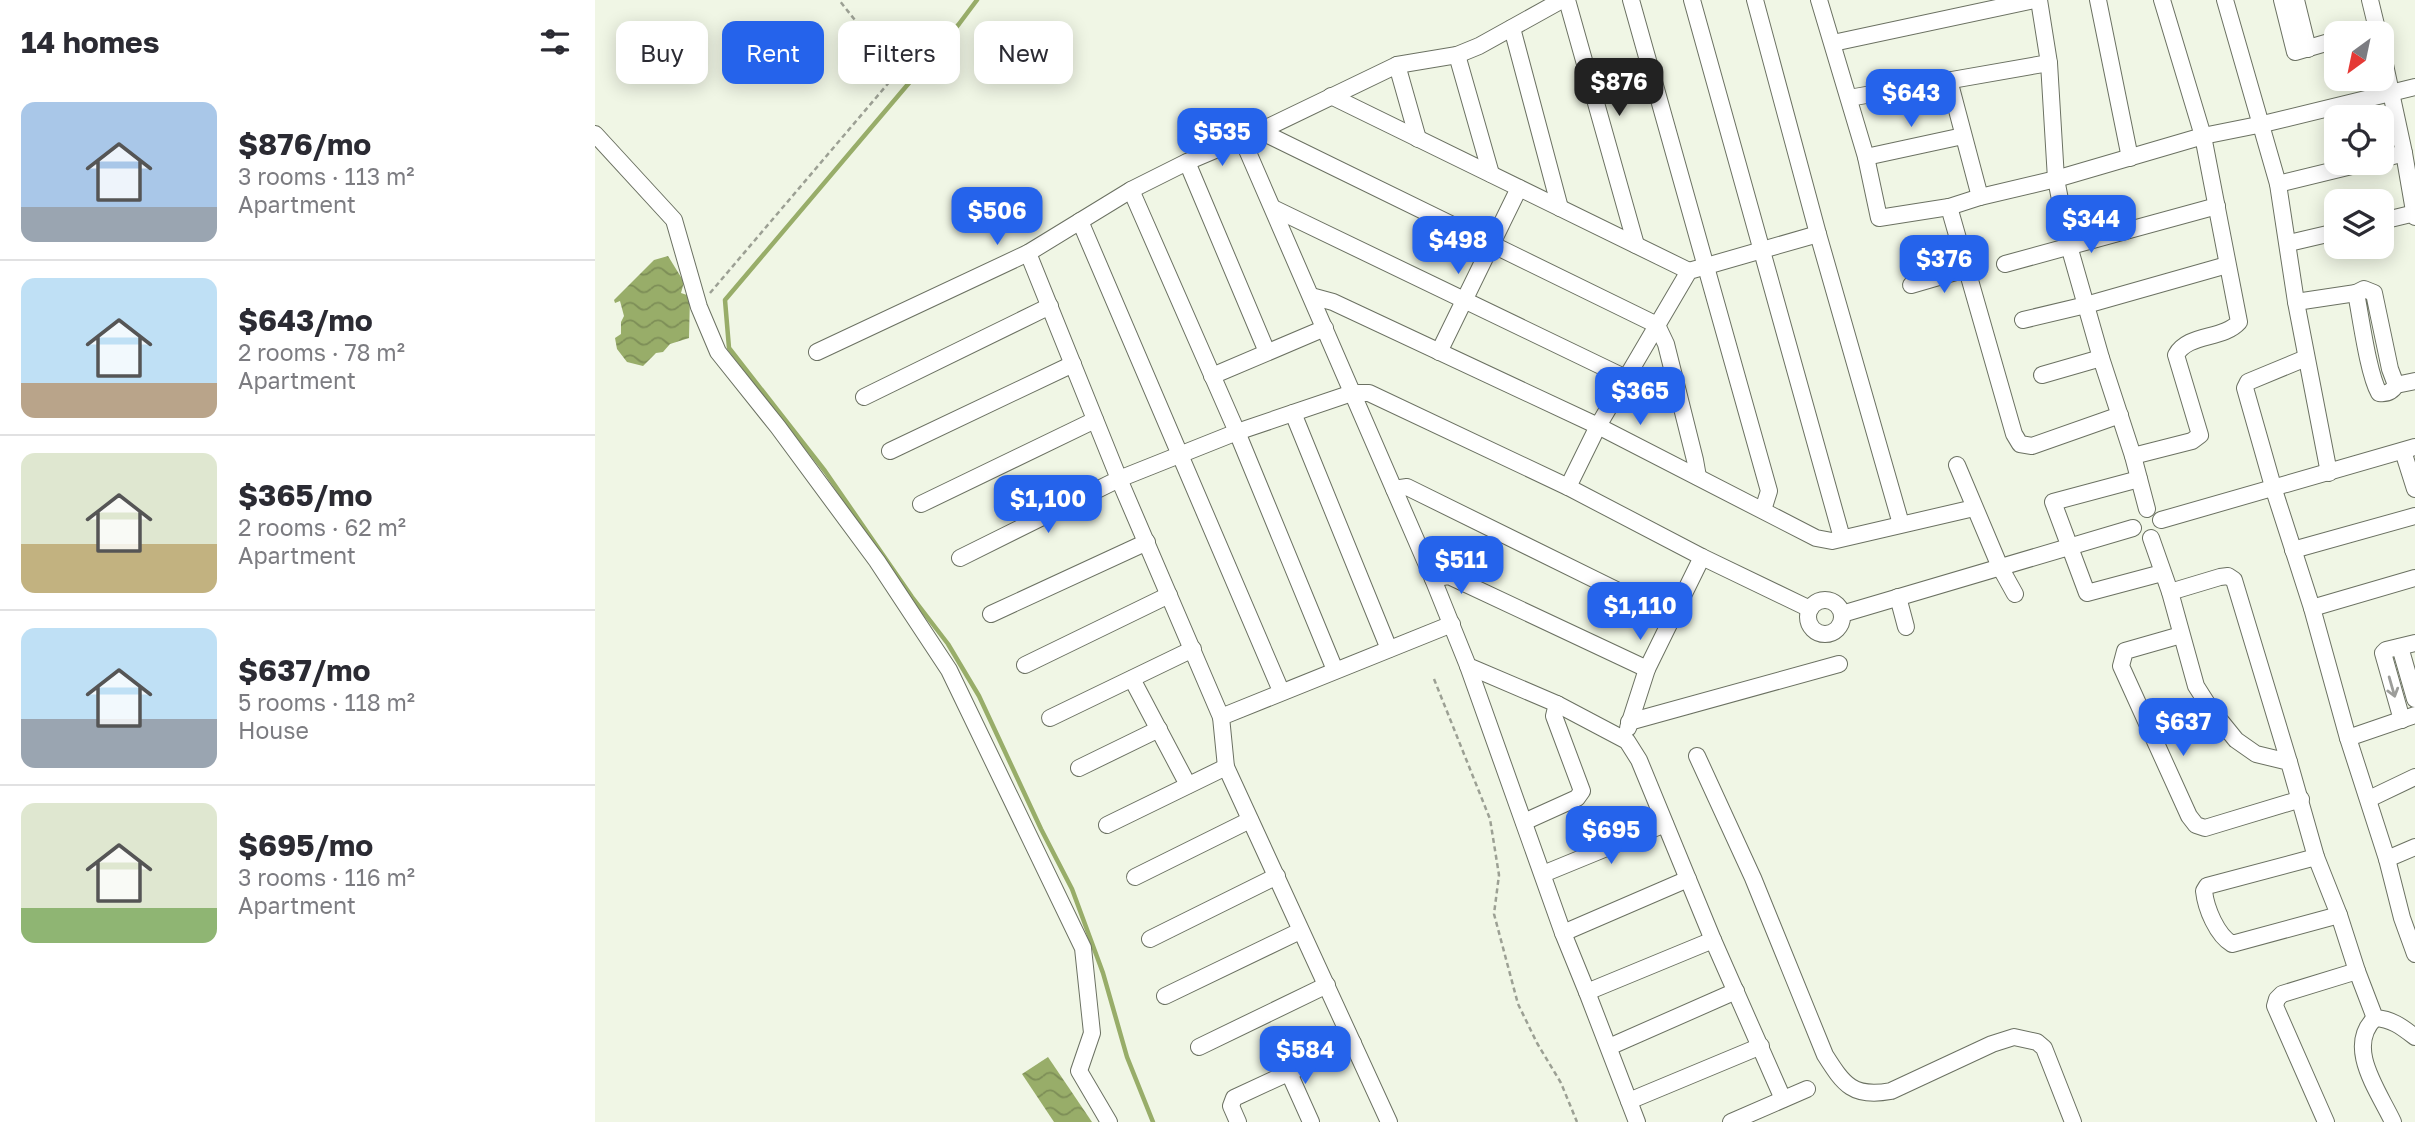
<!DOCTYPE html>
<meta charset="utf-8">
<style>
body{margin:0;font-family:"Golos Text",sans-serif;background:#f2f2f3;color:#2b2b33;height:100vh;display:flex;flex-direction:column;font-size:26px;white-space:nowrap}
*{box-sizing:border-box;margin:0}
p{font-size:23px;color:#7c7c81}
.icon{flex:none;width:38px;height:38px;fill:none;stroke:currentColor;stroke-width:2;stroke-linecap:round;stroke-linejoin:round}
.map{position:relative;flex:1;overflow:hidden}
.panel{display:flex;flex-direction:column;background:#fff;width:595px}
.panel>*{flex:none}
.top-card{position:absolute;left:21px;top:21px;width:665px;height:63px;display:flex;gap:14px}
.needle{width:46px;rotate:213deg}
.tools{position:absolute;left:1729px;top:21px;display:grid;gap:14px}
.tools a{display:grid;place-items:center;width:70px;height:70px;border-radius:14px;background:#fff;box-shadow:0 4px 18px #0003;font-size:35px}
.price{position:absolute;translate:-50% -60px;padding:0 16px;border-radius:14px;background:#2563eb;color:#fff;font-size:23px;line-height:46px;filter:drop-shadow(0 2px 4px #0008)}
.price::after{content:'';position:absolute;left:50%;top:42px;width:21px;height:16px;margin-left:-10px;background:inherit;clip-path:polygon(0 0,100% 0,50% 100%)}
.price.active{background:#222;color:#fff}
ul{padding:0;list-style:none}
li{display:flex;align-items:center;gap:21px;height:175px;padding:0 21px}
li+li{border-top:2px solid #e1e1e2}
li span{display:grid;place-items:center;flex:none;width:196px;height:140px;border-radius:14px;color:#555}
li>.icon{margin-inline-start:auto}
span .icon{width:84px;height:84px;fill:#fffc;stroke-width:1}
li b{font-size:30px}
h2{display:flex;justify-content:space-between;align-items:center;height:84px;padding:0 21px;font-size:30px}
.tag{padding:0 24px;border-radius:14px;background:#fff;box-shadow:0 4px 18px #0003;font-size:24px;line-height:63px}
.tag.active{background:#2563eb;color:#fff}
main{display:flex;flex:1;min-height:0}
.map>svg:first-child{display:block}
.water{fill:url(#water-waves)}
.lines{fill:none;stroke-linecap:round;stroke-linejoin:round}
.stream{stroke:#98ad69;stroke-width:4.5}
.minor-casing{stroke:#6b7162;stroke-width:18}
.path{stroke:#9ca094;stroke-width:2.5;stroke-dasharray:5 3.5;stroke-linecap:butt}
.minor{stroke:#fff;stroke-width:16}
.oneway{stroke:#9c9d9a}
</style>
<main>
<section class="panel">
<h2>14 homes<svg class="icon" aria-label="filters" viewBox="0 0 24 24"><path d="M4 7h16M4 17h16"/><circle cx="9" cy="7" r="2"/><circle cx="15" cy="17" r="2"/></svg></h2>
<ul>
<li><span style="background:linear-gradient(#a9c7e8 75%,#9aa5b1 0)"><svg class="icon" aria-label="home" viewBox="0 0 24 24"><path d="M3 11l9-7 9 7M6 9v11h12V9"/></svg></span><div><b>$876/mo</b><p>3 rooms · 113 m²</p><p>Apartment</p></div></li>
<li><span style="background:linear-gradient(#bfe0f5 75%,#b9a48a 0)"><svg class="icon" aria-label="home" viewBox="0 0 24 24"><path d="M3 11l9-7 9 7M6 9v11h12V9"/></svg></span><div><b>$643/mo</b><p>2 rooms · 78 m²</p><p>Apartment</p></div></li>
<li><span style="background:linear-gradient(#dfe7d0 65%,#c2b280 0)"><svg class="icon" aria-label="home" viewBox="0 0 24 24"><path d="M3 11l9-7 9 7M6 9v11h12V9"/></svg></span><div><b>$365/mo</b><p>2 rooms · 62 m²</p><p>Apartment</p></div></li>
<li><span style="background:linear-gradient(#bfe0f5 65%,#9aa5b1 0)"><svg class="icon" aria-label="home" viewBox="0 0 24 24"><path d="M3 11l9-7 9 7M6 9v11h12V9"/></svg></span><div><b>$637/mo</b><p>5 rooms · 118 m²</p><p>House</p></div></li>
<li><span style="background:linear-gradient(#dfe7d0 75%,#8fb573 0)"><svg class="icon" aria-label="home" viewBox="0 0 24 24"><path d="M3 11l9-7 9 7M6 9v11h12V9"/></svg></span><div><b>$695/mo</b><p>3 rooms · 116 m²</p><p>Apartment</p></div></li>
</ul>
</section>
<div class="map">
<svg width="1820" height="1122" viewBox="0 0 1820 1122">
<defs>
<pattern id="water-waves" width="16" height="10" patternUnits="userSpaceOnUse" patternTransform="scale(1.75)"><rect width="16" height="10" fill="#98ad69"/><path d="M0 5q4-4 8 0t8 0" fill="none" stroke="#7d8e57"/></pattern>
</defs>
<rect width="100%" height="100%" fill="#f0f6e5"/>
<!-- water -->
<g class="water">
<polygon points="73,256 89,282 86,293 95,296 94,338 75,344 68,352 61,353 48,366 32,362 22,349 20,338 26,334 26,322 29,316 25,301 20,303 19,300 59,260"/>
<polygon points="453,1057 497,1122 459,1122 427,1074"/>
</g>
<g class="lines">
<!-- stream -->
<polyline class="stream" points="382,0 364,24 130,300 134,348 230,471 317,597 353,644 384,696 446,829 477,889 508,973 532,1057 558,1122"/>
<defs>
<g id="minor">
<polyline points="972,0 1041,245"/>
<polyline points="1036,0 1174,491 1168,510"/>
<polyline points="1097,0 1247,538"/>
<polyline points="1160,0 1223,234 1306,524"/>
<polyline points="1224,0 1271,157 1284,218 1354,207 1385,197 1461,179 1608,136 1668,124 1820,87"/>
<polyline points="1444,0 1454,63 1461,179 1474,246 1506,358 1538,456 1552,509"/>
<polyline points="1503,0 1535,158"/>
<polyline points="1630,0 1683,184 1701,302 1734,473"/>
<polyline points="1687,0 1700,52 1741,40"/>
<polyline points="1701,0 1713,49"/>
<polyline points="1775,0 1783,33"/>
<polyline points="917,28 965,208"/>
<polyline points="1764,33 1782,28"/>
<polyline points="1238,43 1439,0"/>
<polyline points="1787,51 1809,153 1820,217"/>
<polyline points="862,55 896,174"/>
<polyline points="802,65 823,139"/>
<polyline points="1354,80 1385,197"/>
<polyline points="736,96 1094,271"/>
<polyline points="1254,98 1454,63"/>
<polyline points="639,120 838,579 873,666 962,704 1032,741 1044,760 1118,940 1188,1099"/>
<polyline points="665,131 1062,325 1071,344 1100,460 1103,477"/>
<polyline points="0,134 79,220 104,307 123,352 183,427 282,561 354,670 488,948 497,1033 484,1071 514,1122"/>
<polyline points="1271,157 1368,136"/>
<polyline points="1787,159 1809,153"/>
<polyline points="592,162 672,352"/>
<polyline points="1683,184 1769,163"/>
<polyline points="536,190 642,432 740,670"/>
<polyline points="1354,207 1419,434 1425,444 1437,446 1525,415"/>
<polyline points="678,208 1031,378"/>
<polyline points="485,221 686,691"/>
<polyline points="1787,221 1820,213"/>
<polyline points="1694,243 1741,232"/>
<polyline points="1410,264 1622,206"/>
<polyline points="1316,285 1371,269"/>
<path d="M 1769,289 L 1779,293 L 1795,369 L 1801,385 C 1797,392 1792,394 1784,393 C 1773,373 1766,318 1761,293 Z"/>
<polyline points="716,296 738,302 1003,426 1221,538 1237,541 1379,508"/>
<polyline points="1701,302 1761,293"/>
<polyline points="1428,320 1491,305 1632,265"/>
<polyline points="222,352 433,253 536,190 592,162 665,131 802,65 862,55 884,46 967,0"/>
<polyline points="844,352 924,188"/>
<polyline points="1711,358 1653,382 1650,388 1679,490 1717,608 1753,738 1792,859 1807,918 1820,954"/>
<polyline points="1447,375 1506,358"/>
<polyline points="617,376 730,328"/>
<polyline points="1801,385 1820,381"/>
<polyline points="269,397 455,306"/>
<polyline points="698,413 794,649"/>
<polyline points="295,451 478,364"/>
<polyline points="1808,451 1820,489"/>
<path d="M 1538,456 L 1597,441 L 1605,435 L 1581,355 C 1593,333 1628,340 1644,322 L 1608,136 L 1567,0"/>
<polyline points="1362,465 1405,567 1420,594"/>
<polyline points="1544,479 1458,502 1492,593 1567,573"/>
<polyline points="973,487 1003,426 1094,271 1223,234"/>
<polyline points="799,489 812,487 1078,618"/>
<polyline points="326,504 500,420"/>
<polyline points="1566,520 1820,447"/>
<polyline points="1556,538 1575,592 1601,686 1615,708 1641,740 1661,754 1694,762 1721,857 1744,915 1762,971"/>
<polyline points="1698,550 1820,516"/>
<polyline points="365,558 524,479 433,253"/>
<polyline points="838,579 854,576 1052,669"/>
<polyline points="1575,592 1625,577 1633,576 1639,580 1694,762"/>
<polyline points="1303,597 1311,627"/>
<circle cx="1230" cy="617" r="17"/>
<polyline points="1717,608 1820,578"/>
<polyline points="396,614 552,542"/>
<polyline points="1247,614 1538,528"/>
<polyline points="1586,635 1530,651 1526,666 1594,816 1601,825 1610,828 1706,799"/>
<polyline points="1805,647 1820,699"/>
<polyline points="430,665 574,595"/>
<polyline points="873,666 968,933 992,992 1118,940"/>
<polyline points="537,679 593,785"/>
<polyline points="626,717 524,479 642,432 757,393 774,393 973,487 1107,557 1215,609"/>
<polyline points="455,718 598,649"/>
<polyline points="1807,720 1788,653 1791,650 1820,643"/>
<polyline points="1034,722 1244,664"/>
<polyline points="1033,728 1052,669 1107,557"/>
<polyline points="1753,738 1820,715"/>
<path d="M 1102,756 L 1158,878 L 1230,1055 C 1249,1085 1258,1098 1296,1091 L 1397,1044 L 1419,1037 L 1442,1042 L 1449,1048 L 1478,1122"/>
<polyline points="484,768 564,729"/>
<polyline points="1774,799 1820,777"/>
<polyline points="929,822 982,798 987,791 959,716 962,704"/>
<polyline points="512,825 631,767"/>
<path d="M 1721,857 L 1612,886 L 1609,891 C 1611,909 1622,935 1637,944 L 1744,915"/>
<polyline points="1792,859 1820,847"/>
<polyline points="948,874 1070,824"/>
<polyline points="540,877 655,820"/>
<polyline points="968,933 1093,879"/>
<polyline points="555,939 682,876"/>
<polyline points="992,992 1042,1122"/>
<polyline points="570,996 705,931"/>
<path d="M 1780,1018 C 1750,1047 1783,1090 1798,1122"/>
<polyline points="604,1047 732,985"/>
<polyline points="1014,1047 1141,991"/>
<polyline points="694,1073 716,1122"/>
<polyline points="1034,1101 1166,1046"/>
<polyline points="643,1122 636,1106 639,1098 758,1043"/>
<polyline points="794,1122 631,767 626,717 857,624"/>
<polyline points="1136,1122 1212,1089"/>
<path d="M 1731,1122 L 1680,1006 L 1682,999 L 1687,994 L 1762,971 L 1780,1018 C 1797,1019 1807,1027 1820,1037"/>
</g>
</defs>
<!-- minor casing -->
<use href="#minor" class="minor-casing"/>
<!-- path -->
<g class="path">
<polyline points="115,293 302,73 244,0"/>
<polyline points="839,679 895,819 904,875 899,914 923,1004 942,1043 966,1083 982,1122"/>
</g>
<!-- minor -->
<use href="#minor" class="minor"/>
</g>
<!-- one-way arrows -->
<defs><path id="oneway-shaft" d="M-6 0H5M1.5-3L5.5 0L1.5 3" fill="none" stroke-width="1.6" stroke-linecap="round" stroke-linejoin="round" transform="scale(1.75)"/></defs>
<use class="oneway" href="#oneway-shaft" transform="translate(1797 687) rotate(74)"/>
</svg>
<div class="tools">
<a><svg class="needle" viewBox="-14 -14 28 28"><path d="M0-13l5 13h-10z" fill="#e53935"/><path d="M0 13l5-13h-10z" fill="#7c7c81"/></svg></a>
<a><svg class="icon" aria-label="locate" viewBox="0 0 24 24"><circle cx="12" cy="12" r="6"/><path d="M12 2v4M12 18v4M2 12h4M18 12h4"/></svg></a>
<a><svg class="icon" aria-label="layers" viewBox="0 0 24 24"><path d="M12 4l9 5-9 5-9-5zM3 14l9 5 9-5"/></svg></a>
</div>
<b class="price active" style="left:1024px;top:118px">$876</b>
<b class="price" style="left:1316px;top:129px">$643</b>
<b class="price" style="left:627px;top:168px">$535</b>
<b class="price" style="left:402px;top:247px">$506</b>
<b class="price" style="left:1496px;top:255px">$344</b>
<b class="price" style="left:863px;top:276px">$498</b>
<b class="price" style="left:1349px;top:295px">$376</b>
<b class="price" style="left:1045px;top:427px">$365</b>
<b class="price" style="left:453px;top:535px">$1,100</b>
<b class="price" style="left:866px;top:596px">$511</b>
<b class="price" style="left:1045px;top:642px">$1,110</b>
<b class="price" style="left:1588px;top:758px">$637</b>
<b class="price" style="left:1016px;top:866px">$695</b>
<b class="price" style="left:710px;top:1086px">$584</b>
<div class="top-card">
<a class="tag">Buy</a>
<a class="tag active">Rent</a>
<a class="tag">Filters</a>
<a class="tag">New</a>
</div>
</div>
</main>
